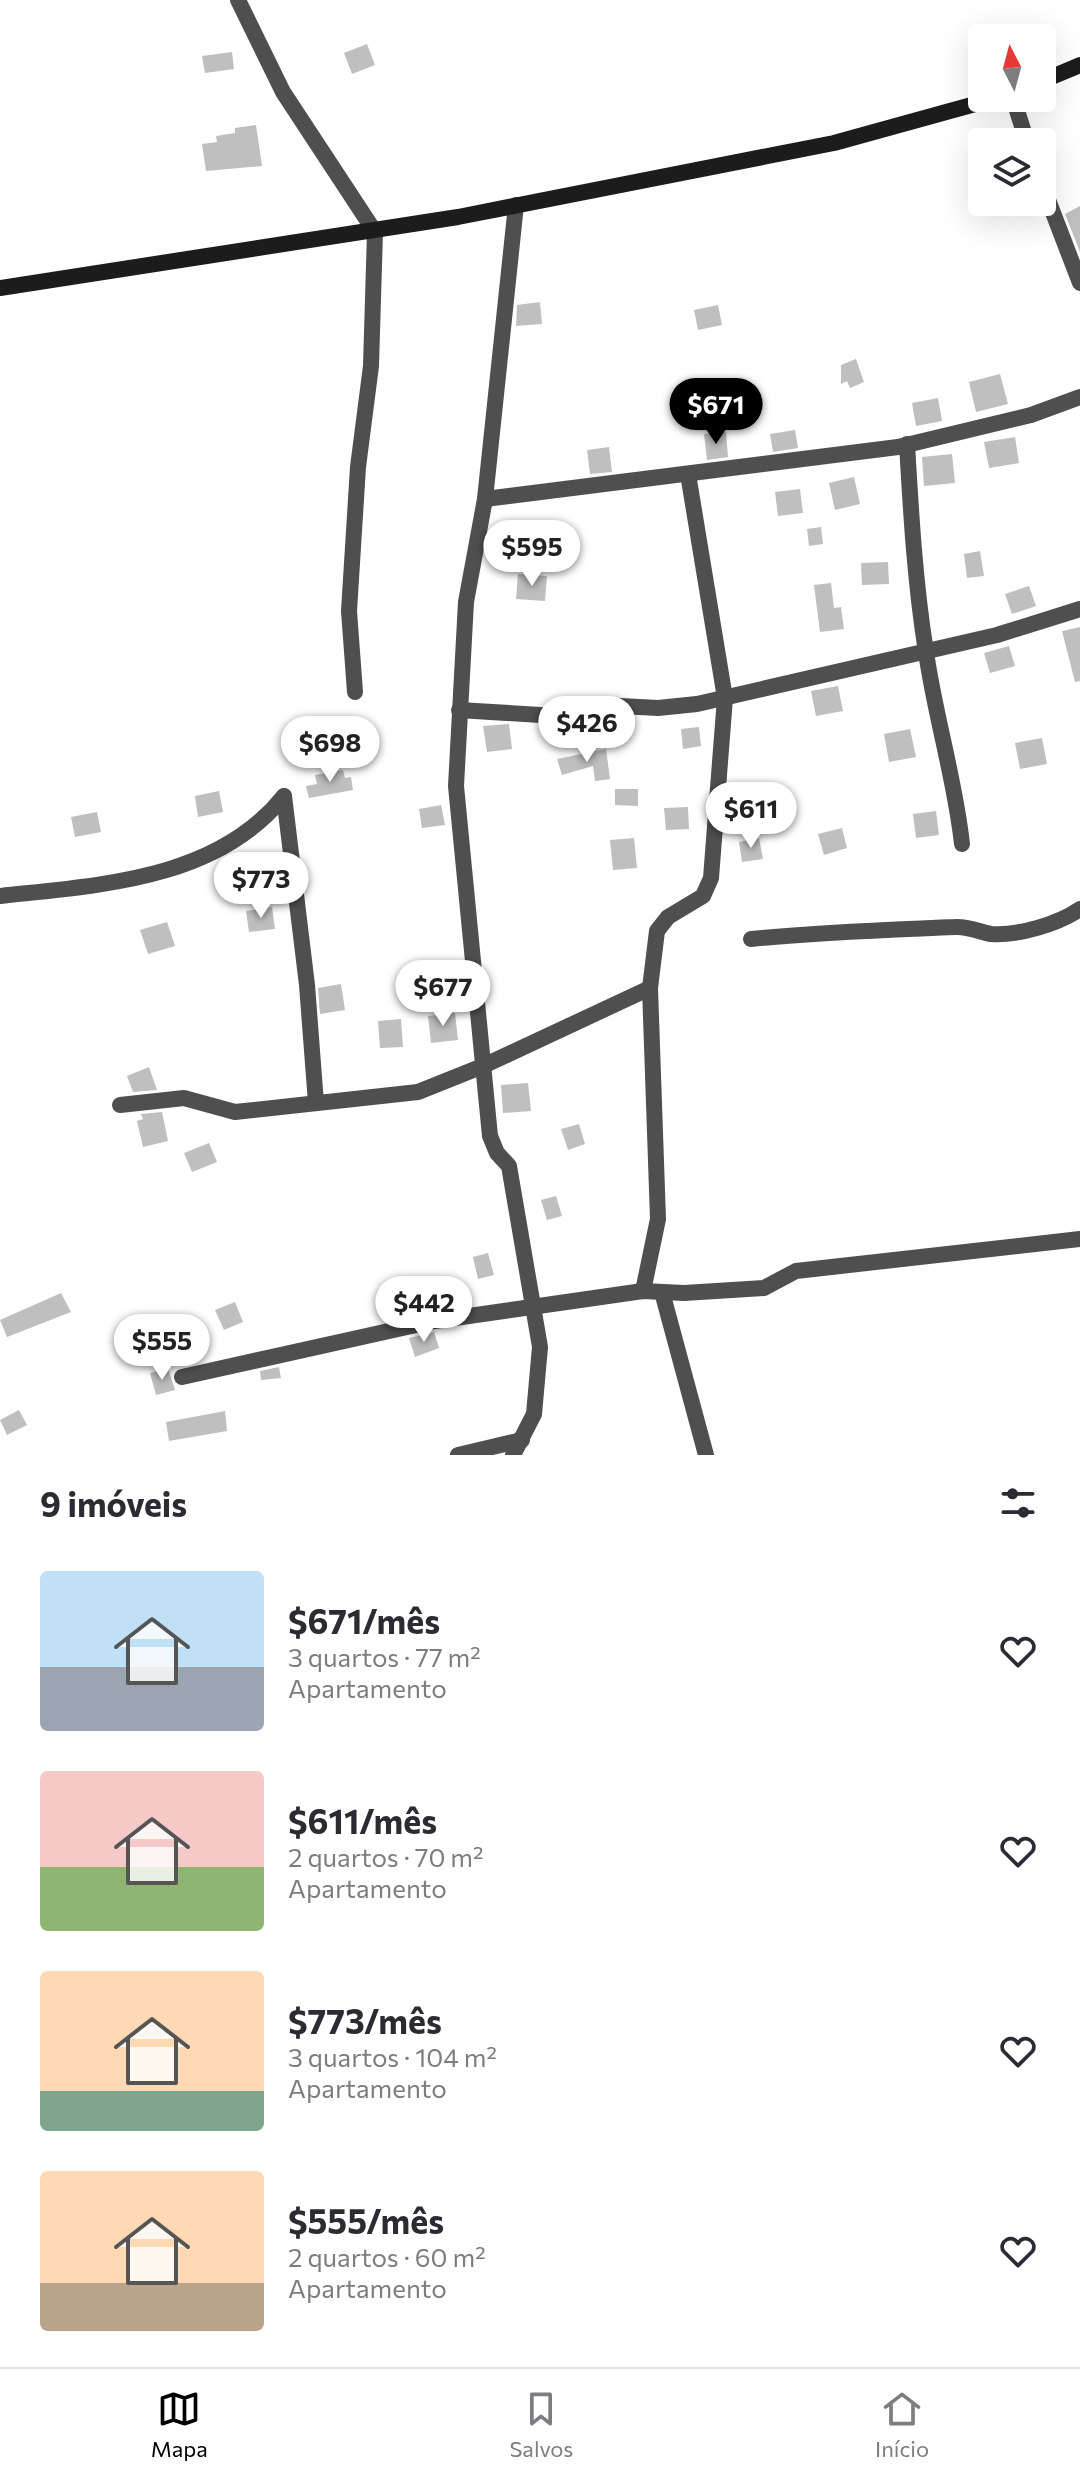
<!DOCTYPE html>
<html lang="pt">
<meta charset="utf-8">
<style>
body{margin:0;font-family:Commissioner,sans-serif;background:#f7f7f7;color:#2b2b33;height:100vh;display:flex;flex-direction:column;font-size:30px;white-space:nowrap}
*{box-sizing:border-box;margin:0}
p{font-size:26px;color:#7c7c81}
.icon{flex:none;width:44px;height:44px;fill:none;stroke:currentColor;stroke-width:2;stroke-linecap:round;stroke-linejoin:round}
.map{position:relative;height:1455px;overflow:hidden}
.panel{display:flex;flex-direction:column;background:#fff;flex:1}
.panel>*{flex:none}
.needle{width:52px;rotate:354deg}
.buttons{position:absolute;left:968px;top:24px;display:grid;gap:16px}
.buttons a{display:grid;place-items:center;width:88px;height:88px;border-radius:8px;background:#fff;box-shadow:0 8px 32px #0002;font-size:40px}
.price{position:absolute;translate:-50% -68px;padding:0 18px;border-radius:28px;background:#fff;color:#222;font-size:26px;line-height:52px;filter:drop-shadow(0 2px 4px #0008)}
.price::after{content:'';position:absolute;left:50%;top:48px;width:24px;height:18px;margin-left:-12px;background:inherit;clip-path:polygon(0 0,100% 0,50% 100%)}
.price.on{background:#000;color:#fff}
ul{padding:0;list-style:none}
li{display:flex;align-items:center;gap:24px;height:200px;padding:0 40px}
li span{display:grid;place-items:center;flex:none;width:224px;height:160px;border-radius:8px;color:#555}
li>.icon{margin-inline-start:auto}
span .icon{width:96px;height:96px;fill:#fffc;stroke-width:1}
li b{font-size:34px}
h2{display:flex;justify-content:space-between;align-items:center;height:96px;padding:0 40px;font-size:34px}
.menu{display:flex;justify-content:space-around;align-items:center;height:112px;border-top:2px solid #e1e1e2;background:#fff;font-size:22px;color:#7c7c81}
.menu a{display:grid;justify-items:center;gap:4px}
.menu .on{color:#000}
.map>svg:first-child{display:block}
.building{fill:#bfbfbf}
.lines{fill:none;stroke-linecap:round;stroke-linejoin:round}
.street{stroke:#4f4f4f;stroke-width:16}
.secondary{stroke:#1c1c1c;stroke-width:16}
</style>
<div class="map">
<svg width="1080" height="1455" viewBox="0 0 1080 1455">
<rect width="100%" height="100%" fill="#fff"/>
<!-- building -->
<g class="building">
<polygon points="367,44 375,65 352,74 344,53"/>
<polygon points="232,52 234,69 205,73 202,56"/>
<polygon points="256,125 262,166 206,171 202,144 217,142 216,136 235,133 235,128"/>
<polygon points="1080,206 1080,252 1065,214"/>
<polygon points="540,302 542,324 516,326 517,305"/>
<polygon points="718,305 722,325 698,330 694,310"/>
<polygon points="856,359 864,382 850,388 847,381 841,384 841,365"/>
<polygon points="1000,374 1008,404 976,412 969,382"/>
<polygon points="938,398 942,421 916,426 912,403"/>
<polygon points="795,430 798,448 773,452 770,434"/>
<polygon points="726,432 728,457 707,460 704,434"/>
<polygon points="1015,437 1019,463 989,468 984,442"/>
<polygon points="609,447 612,472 590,474 587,450"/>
<polygon points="952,454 955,483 924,486 922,457"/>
<polygon points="854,477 860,504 835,510 829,483"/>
<polygon points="800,489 803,513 778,516 775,492"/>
<polygon points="821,527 823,544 809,546 807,529"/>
<polygon points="980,551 984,576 967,578 964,554"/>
<polygon points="888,562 889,584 862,585 861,563"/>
<polygon points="518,574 547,576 545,601 516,599"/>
<polygon points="831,583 834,608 841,607 844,629 820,632 814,585"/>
<polygon points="1029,586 1036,606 1012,614 1005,594"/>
<polygon points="1080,627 1080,681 1075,682 1062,631"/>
<polygon points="1009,646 1015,666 990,673 984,653"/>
<polygon points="838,686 843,711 816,716 811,691"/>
<polygon points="509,724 512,749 487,752 483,726"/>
<polygon points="699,727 701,746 683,749 681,729"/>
<polygon points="910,729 916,757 889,762 884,734"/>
<polygon points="1042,738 1047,764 1020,769 1015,743"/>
<polygon points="606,749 610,779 595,781 593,766 562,775 557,759"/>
<polygon points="343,770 345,778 351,777 353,790 309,798 306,786 317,784 315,775"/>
<polygon points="615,789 638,789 638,806 615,805"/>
<polygon points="219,791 223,812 198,817 195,796"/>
<polygon points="441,805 445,825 422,828 419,809"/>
<polygon points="688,807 689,829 666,830 664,808"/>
<polygon points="936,811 939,835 916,838 913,814"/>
<polygon points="97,812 101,832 75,837 71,817"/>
<polygon points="842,828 847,848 824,855 818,834"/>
<polygon points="634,838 637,868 613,870 610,840"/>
<polygon points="759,838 763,859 742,862 739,842"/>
<polygon points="272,907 275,929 249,932 246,911"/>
<polygon points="167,922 175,946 148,954 140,930"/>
<polygon points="341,984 345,1010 320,1014 318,988"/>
<polygon points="455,1013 458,1040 431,1043 428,1016"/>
<polygon points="401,1019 403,1047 380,1048 378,1021"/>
<polygon points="149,1067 157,1090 133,1092 127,1076"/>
<polygon points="528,1083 531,1111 503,1113 501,1085"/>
<polygon points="162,1112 168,1141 143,1147 137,1121 143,1119 141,1114"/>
<polygon points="579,1124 585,1144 568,1150 561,1129"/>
<polygon points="209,1143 217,1162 192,1172 184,1153"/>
<polygon points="556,1196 562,1216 547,1220 541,1200"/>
<polygon points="488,1253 494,1275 478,1279 473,1257"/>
<polygon points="61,1293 71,1312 7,1337 0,1320"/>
<polygon points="235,1302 243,1322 224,1330 215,1310"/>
<polygon points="434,1332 439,1348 415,1357 409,1338"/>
<polygon points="279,1367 281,1378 261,1380 260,1371"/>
<polygon points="168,1368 175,1390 156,1395 150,1373"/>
<polygon points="19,1410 27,1425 7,1435 0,1420"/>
<polygon points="225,1411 227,1431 169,1441 166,1422"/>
</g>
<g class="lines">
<!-- street -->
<g class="street">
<polyline points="238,0 283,92 375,232 371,366 358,467 349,611 355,692"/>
<polyline points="1013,98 1027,142"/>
<polyline points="1042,184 1080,283"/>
<path d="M 907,444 C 911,514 915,583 926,652 C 935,716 955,779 962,844"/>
<polyline points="485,499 898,447 1031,415 1080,397"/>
<polyline points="459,710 573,717 601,705 658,708 697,704 997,635 1080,609"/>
<polyline points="284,796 307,985 316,1103"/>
<path d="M 0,896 C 100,885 217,880 284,796"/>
<path d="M 751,939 C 819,932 887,930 955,927 C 968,926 979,932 991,934 C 1018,936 1058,924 1080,909"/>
<polyline points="120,1105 184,1098 235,1112 418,1092 483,1066 650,988"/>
<polyline points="643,1291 658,1219 650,988 657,931 668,917 703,896 711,878 725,698 688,474"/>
<polyline points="662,1292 706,1455"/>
<polyline points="182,1377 434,1321 643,1291 684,1293 764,1288 796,1271 1080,1239"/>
<polyline points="458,1455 522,1440"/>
<polyline points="513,1455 534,1414 540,1347 509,1166 497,1153 490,1136 456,786 466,602 485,499 516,205"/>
</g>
<!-- secondary -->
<g class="secondary">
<polyline points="1042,81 1080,65"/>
<polyline points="0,288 458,217 834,143 997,98"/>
</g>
</g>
</svg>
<div class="buttons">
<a><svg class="needle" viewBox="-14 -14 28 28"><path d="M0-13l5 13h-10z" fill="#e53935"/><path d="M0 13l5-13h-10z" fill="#7c7c81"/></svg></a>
<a><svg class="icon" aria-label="layers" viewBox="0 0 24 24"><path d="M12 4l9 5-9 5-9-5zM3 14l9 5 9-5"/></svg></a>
</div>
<b class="price on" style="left:716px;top:446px">$671</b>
<b class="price" style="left:532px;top:588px">$595</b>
<b class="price" style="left:587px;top:764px">$426</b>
<b class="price" style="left:330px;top:784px">$698</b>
<b class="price" style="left:751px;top:850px">$611</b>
<b class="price" style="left:261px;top:920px">$773</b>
<b class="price" style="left:443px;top:1028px">$677</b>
<b class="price" style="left:424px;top:1344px">$442</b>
<b class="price" style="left:162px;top:1382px">$555</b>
</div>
<section class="panel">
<h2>9 imóveis<svg class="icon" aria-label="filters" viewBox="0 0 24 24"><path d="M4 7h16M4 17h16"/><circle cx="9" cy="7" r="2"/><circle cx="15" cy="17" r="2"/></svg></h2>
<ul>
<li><span style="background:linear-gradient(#bfe0f5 60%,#9aa5b1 0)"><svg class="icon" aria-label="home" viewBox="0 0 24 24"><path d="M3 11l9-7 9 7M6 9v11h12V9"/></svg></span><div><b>$671/mês</b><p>3 quartos · 77 m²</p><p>Apartamento</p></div><svg class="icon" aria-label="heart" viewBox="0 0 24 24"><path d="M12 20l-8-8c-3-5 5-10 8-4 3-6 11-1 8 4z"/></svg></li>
<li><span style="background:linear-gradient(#f6c9c9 60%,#8fb573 0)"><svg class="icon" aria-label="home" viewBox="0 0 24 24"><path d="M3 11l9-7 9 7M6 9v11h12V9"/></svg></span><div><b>$611/mês</b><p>2 quartos · 70 m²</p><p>Apartamento</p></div><svg class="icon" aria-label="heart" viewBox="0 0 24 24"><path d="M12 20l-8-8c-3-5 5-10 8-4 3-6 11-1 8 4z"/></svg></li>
<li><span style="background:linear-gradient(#ffd9b3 75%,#7fa58c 0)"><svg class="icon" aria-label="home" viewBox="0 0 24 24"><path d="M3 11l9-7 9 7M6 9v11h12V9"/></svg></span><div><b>$773/mês</b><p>3 quartos · 104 m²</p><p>Apartamento</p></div><svg class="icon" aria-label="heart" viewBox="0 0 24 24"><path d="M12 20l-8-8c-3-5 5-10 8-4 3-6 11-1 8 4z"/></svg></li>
<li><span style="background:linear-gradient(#ffd9b3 70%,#b9a48a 0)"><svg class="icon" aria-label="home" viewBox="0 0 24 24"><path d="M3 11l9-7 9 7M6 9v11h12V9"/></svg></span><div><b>$555/mês</b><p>2 quartos · 60 m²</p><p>Apartamento</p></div><svg class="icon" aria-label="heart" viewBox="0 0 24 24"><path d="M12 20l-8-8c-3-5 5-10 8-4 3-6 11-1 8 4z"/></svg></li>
</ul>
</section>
<nav class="menu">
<a class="on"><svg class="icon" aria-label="map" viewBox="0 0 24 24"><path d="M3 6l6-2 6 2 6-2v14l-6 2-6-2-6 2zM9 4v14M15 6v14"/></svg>Mapa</a>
<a><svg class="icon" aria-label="saved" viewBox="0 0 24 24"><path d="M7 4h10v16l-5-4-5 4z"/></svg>Salvos</a>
<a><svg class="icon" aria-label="home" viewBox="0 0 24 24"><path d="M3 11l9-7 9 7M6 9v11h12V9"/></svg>Início</a>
</nav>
